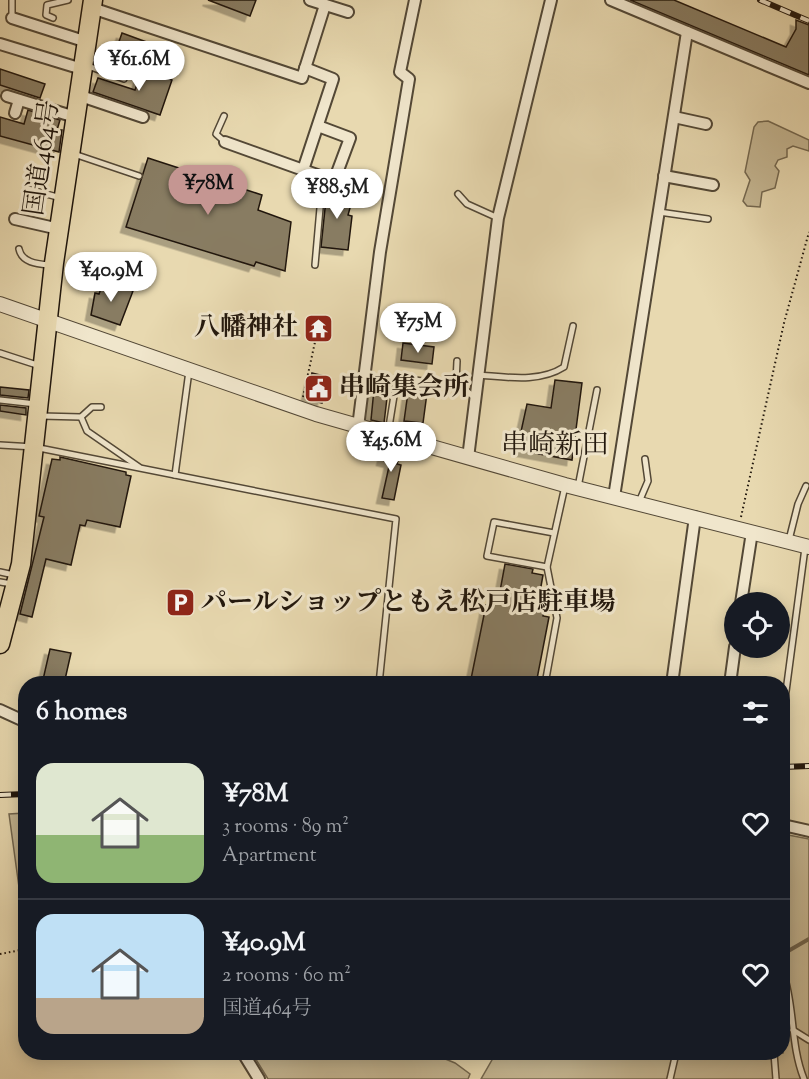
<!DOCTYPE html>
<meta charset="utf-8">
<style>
body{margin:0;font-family:"Sorts Mill Goudy","Noto Serif JP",serif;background:#242831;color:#f1f3f6;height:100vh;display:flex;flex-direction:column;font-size:22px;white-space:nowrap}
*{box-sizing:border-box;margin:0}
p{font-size:20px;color:#9ea1a6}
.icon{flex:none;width:33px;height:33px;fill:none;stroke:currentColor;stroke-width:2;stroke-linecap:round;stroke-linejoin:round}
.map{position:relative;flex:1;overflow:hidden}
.panel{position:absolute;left:18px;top:676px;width:772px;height:384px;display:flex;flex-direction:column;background:#171b24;border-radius:24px;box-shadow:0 3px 15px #0003}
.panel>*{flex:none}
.buttons{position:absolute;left:724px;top:592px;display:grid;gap:12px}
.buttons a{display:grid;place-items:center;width:66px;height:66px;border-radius:50%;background:#171b24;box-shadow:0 3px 15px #0003;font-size:30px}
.price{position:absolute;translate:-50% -51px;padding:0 14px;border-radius:21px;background:#fff;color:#222;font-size:20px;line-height:39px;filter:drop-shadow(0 2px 3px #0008)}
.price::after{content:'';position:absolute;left:50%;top:36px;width:18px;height:14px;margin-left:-9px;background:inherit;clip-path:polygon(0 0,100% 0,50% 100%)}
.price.on{background:#c59692;color:#111}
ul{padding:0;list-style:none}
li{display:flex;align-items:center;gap:18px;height:150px;padding:0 18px}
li+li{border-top:2px solid #363941}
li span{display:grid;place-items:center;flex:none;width:168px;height:120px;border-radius:18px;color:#555}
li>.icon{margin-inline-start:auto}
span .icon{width:72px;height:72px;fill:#fffc;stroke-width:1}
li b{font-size:26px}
h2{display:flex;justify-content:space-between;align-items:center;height:72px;padding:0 18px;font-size:26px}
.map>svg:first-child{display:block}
.green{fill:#c6b894;stroke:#746850;stroke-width:1.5}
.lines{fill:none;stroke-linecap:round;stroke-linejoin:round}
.stream{stroke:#70644e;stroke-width:4}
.building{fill:#887c62;stroke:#21170d;stroke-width:1.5;filter:url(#shadow)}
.service-casing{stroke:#534836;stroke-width:8}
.minor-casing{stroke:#534836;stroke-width:14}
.tertiary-casing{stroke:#534836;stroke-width:16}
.trunk-casing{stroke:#21170d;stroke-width:21}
.path{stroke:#21170d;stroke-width:2;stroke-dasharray:1.5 3;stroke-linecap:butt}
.service{stroke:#f0e6cc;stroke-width:5}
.minor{stroke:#f0e6cc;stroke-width:10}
.tertiary{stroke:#f0e6cc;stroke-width:14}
.trunk{stroke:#e8d9b0;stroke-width:18}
.rail-casing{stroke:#21170d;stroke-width:6}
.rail{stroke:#f0e6cc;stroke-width:4;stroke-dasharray:11;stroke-linecap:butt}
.labels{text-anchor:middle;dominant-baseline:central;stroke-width:6;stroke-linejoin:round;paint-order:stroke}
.street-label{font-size:26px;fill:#21170d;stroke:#f0e6cc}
.poi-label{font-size:26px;font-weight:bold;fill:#21170d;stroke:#f0e6cc;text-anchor:start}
.neighbourhood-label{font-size:27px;fill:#21170d;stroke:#f0e6cc}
</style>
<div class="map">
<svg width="809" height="1079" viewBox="0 0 809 1079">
<defs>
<filter id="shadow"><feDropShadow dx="-5.5" dy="5.5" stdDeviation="0" flood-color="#0004"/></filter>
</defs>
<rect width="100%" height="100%" fill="#e8d9b0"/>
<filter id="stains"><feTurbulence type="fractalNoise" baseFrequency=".00333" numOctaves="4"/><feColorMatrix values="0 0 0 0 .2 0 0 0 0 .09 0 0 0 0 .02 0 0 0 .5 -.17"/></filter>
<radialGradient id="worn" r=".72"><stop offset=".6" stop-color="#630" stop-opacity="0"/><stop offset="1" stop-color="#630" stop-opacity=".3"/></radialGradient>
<!-- green -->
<g class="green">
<polygon points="768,121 809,140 809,151 793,146 787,149 787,157 778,160 775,166 779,171 775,188 762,192 760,207 747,206 743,201 750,180 745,172 754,127 758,122"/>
<polygon points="25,813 26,813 25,931 9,814"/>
<polygon points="783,834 809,839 809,1079 481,1079 496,1053 783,1053"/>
<polygon points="252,1053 431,1053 455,1063 470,1074 468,1079 268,1079"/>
</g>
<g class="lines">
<!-- stream -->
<polyline class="stream" points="783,954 809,939"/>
</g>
<!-- building -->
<g class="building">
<polygon points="208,0 256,0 250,16"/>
<polygon points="630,0 674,0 786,47 796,29 796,20 809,25 809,75"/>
<polygon points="122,33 152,44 143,67 114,56"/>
<polygon points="0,69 45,84 40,98 0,85"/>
<polygon points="142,70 172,80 160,115 93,92 98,78 135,90"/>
<polygon points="28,110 60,120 57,130 62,130 59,152 0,136 0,117 24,124"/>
<polygon points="148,158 262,195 258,210 291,222 285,271 256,262 254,266 126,227"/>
<polygon points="330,188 354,194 348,215 352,216 348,250 321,247 325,209"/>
<polygon points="104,280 133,291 120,325 91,315 95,293 99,294"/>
<polygon points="403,343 434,347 432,364 401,360"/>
<polygon points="312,373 328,377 322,403 306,399"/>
<polygon points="375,379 389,381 384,423 371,420"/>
<polygon points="555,380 582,383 572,460 517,450 527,404 551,408"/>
<polygon points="409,385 419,386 418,391 427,393 423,423 404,421"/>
<polygon points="0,387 29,390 28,398 0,395"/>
<polygon points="0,405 26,408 26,415 0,411"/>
<polygon points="386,446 398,449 397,452 400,453 397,464 401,465 394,500 382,498 390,462 382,460"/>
<polygon points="60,457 126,472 126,475 131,476 120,527 87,520 85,526 80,525 71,565 46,559 32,617 20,614 44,517 39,516 52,459 60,460"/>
<polygon points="505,564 533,569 532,573 543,575 537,609 544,610 543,616 549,617 536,684 476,684 477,680 471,679 486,605 491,607 492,601 498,602"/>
<polygon points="50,649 71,653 64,684 42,684"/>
</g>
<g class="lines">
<defs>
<g id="service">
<polyline points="12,18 12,0"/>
<polyline points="53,18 46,15 47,5 68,0"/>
<polyline points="88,66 124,79"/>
<polyline points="224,116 216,134 225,142"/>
<polyline points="74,154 139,176"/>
<polyline points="28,189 61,198"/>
<polyline points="458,194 467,204 498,218"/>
<polyline points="659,212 708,219"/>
<path d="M 19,249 C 22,263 38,264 49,265"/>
<polyline points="315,265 320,208 327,179"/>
<polyline points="0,353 40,366"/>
<polyline points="457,361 456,382 475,398"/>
<path d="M 478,375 C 507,377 539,383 564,367 L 573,326"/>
<polyline points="0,400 36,404"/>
<polyline points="41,416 81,417 92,407 101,407"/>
<polyline points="81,417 87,431 139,467"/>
<polyline points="388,433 397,377 428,382"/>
<polyline points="0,445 34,447 396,519 379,684"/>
<polyline points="175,475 189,371"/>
<polyline points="578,487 597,390"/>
<polyline points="639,502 648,481 645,459"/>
<polyline points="789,540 798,504 806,486"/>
<polyline points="547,567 487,556 494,522 554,533"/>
<polyline points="0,572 14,575"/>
<polyline points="0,582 12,584"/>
<polyline points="545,684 557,618 547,567 565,486"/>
<polyline points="783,714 805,548"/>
<path d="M 783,972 C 795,1007 790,1044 804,1079"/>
<polyline points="793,1030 809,1040"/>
<polyline points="774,1053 776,1079"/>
<polyline points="670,1079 676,1053"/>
</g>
<g id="minor">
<polyline points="310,0 348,12"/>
<polyline points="611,0 809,83"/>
<polyline points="92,8 302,78 325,5"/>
<polyline points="12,18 87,42"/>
<polyline points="0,44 82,69"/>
<polyline points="78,95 143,117"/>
<polyline points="7,96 75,117"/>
<polyline points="15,113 19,100"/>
<polyline points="674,117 706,124"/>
<polyline points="225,142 334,181 350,138 318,126"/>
<polyline points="303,170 333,79 305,68"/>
<polyline points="664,176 713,185"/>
<polyline points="15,219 59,229"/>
<polyline points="358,427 380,252 409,79 400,72 415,0"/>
<polyline points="468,458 498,218 551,0"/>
<polyline points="614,497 687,32"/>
<polyline points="741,603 752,532"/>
<polyline points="672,684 695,517"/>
<polyline points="730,684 735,647"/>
<polyline points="0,710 26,722"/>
<polyline points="783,825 809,831"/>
<polyline points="243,1053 259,1079"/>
</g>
<polyline id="tertiary" points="0,304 316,414 565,485 809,547"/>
<polyline id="trunk" points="0,644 21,564 54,263 93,0"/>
</defs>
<!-- service casing -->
<use href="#service" class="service-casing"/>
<!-- minor casing -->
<use href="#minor" class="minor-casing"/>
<!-- tertiary casing -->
<use href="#tertiary" class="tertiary-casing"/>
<!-- trunk casing -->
<use href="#trunk" class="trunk-casing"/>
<!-- path -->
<g class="path">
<polyline points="303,397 315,342"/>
<polyline points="741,517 784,323 809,232"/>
<polyline points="0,954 26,949"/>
</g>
<!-- service -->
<use href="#service" class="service"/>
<!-- minor -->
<use href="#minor" class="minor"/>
<!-- tertiary -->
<use href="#tertiary" class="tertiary"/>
<!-- trunk -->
<use href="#trunk" class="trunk"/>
<defs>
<g id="rail">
<polyline points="760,0 809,21"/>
<polyline points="783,767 809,766"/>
<polyline points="0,795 26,794"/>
</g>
</defs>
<!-- rail casing -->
<use href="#rail" class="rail-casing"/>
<!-- rail -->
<use href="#rail" class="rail"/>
</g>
<!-- icons -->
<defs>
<symbol id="temple-square" viewBox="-11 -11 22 22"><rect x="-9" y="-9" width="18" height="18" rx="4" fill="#8f2418" stroke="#f0e6cc"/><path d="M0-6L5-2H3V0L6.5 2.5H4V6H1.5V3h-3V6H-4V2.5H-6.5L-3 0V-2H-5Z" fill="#fff"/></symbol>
<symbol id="civic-square" viewBox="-11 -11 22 22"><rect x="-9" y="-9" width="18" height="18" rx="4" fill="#8f2418" stroke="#f0e6cc"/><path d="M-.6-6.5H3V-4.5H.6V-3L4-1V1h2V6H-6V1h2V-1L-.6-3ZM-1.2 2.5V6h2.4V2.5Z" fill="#fff"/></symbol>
<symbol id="parking-square" viewBox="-11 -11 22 22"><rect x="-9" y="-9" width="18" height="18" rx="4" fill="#8f2418" stroke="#f0e6cc"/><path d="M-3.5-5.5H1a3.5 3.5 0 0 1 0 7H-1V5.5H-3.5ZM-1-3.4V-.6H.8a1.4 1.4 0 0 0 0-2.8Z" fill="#fff"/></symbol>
</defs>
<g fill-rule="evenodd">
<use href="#temple-square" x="302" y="312" width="33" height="33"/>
<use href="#civic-square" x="302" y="372" width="33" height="33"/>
<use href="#parking-square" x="164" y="586" width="33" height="33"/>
</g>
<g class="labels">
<!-- street labels -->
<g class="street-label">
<text transform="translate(43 158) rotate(-82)">国道464号</text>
</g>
<!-- poi labels -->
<g class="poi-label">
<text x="298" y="328" text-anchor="end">八幡神社</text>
<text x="339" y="388">串崎集会所</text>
<text x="201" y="603">パールショップともえ松戸店駐車場</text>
</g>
<!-- neighbourhood labels -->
<g class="neighbourhood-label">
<text x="555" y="446">串崎新田</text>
</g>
</g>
<rect width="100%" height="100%" filter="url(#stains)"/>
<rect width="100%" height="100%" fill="url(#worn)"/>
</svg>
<div class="buttons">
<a><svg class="icon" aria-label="locate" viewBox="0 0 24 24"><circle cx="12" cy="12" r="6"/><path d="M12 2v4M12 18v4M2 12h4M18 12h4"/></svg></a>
</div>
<b class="price" style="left:139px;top:92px">¥61.6M</b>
<b class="price on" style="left:208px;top:216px">¥78M</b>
<b class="price" style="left:337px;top:220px">¥88.5M</b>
<b class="price" style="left:111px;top:303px">¥40.9M</b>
<b class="price" style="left:418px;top:354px">¥75M</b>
<b class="price" style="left:391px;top:473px">¥45.6M</b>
<section class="panel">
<h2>6 homes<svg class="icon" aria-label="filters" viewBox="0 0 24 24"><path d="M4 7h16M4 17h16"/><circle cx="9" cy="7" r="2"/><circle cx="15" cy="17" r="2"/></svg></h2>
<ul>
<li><span style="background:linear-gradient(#dfe7d0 60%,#8fb573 0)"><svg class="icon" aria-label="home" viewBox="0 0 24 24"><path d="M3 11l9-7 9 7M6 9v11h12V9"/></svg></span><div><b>¥78M</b><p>3 rooms · 89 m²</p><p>Apartment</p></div><svg class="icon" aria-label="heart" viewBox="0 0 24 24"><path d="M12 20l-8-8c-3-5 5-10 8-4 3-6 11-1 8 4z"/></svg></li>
<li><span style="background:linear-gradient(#bfe0f5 70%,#b9a48a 0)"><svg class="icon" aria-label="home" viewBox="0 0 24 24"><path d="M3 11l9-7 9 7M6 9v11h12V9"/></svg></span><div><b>¥40.9M</b><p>2 rooms · 60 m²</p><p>国道464号</p></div><svg class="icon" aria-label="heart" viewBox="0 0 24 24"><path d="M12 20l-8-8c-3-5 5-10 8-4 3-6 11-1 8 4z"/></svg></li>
</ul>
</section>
</div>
